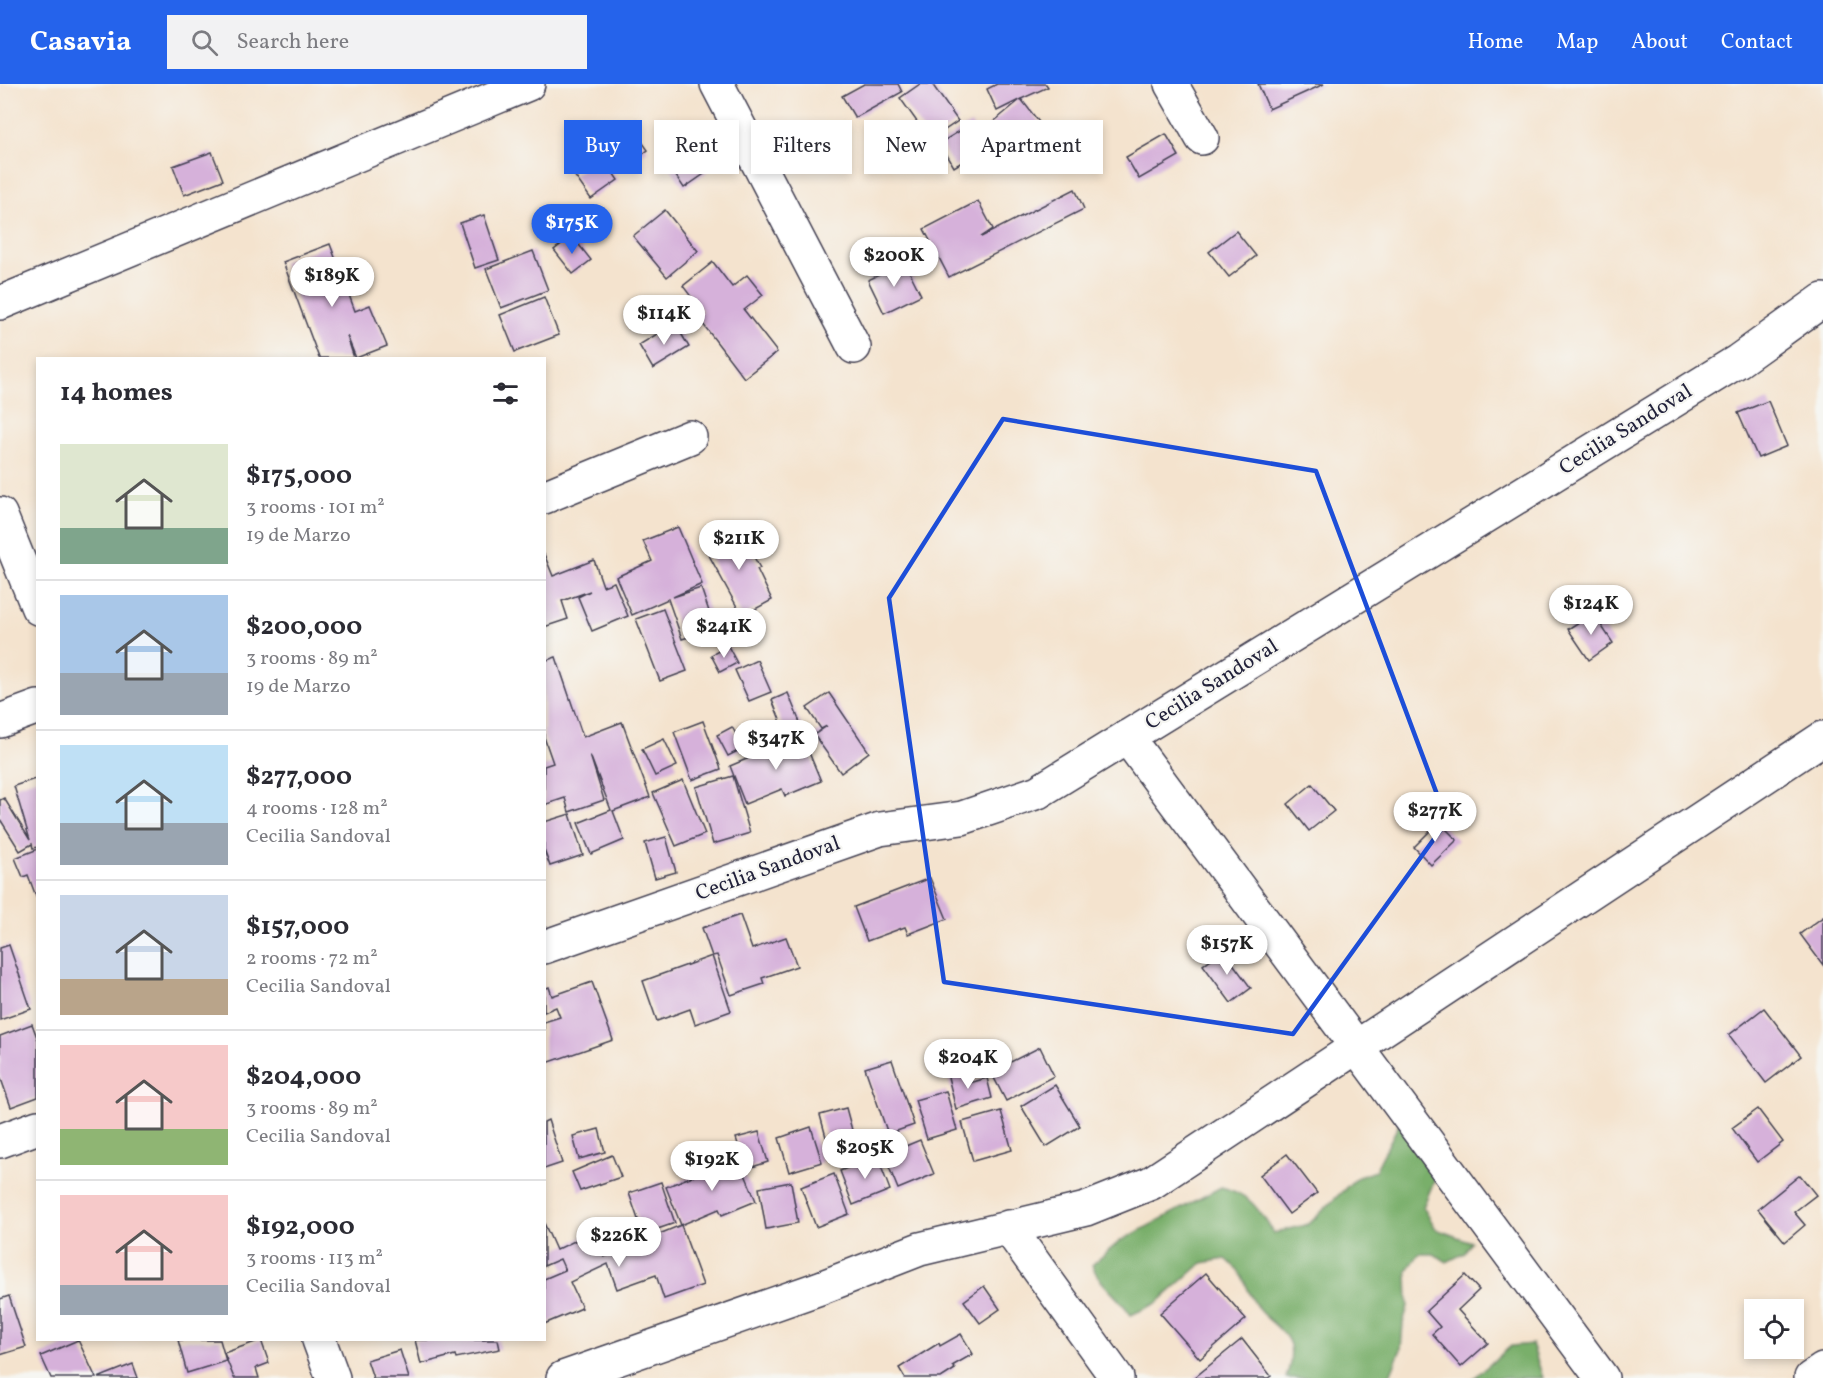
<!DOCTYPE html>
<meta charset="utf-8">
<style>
body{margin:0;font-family:Vollkorn,serif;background:#f2f2f3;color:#2b2b33;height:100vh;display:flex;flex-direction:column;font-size:22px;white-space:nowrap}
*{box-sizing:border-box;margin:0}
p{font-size:20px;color:#7c7c81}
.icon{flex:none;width:33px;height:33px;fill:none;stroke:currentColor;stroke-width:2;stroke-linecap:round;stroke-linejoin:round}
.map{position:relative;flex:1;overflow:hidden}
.drawer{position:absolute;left:36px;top:273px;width:510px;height:984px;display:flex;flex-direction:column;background:#fff;border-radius:0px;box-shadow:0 3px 9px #0003}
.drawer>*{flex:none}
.hud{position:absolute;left:564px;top:36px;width:570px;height:54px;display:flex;gap:12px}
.controls{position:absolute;left:1744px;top:1215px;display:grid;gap:12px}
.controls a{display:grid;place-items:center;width:60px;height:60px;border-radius:0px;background:#fff;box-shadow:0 3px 9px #0003;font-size:30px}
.price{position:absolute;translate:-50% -51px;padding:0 14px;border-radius:21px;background:#fff;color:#222;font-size:20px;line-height:39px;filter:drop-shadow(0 2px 3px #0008)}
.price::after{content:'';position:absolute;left:50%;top:36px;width:18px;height:14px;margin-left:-9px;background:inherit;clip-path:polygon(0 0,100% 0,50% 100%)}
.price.current{background:#2563eb;color:#fff}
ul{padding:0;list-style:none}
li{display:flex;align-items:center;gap:18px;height:150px;padding:0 24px}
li+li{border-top:2px solid #e1e1e2}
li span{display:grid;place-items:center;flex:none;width:168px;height:120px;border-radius:0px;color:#555}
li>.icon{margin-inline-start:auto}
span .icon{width:72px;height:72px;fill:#fffc;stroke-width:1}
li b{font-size:26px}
h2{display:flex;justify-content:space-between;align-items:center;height:72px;padding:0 24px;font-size:26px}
.pill{padding:0 21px;border-radius:0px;background:#fff;box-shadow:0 3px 9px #0003;font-size:21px;line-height:54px}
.pill.current{background:#2563eb;color:#fff}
header{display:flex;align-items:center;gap:36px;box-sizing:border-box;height:84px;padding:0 30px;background:#2563eb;color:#fff}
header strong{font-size:28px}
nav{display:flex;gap:33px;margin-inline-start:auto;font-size:21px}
.search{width:420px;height:54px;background:#f2f2f3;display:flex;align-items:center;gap:15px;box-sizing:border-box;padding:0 21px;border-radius:0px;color:#7c7c81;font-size:22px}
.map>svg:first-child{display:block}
.forest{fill:#79af6b;stroke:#4e6853;stroke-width:1.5}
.building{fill:#d6b1da}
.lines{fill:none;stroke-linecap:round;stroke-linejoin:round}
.minor-casing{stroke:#423f51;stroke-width:36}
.minor{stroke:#fff;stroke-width:33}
.marked{fill:none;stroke:#1d4ed8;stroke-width:4.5;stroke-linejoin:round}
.labels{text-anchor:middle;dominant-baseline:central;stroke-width:4.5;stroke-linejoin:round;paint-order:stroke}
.street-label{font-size:21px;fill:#22223b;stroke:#f6f6f2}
</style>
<header>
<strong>Casavia</strong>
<div class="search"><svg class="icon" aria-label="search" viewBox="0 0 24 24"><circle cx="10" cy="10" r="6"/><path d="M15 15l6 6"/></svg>Search here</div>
<nav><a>Home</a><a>Map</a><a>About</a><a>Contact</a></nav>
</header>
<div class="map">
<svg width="1823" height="1294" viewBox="0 0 1823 1294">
<rect width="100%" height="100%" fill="#f6f6f2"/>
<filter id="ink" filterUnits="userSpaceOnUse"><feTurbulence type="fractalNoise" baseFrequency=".0167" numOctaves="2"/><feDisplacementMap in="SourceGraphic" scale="12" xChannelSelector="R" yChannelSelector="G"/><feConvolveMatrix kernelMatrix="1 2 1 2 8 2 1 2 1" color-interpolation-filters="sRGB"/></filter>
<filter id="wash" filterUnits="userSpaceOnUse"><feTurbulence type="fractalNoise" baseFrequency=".008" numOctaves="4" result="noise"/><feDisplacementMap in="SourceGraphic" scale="24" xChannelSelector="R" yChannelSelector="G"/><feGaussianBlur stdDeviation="1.35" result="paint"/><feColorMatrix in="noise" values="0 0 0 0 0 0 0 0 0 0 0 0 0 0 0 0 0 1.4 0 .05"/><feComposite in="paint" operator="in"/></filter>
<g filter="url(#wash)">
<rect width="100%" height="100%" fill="#f4e3ce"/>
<!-- forest -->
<g class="forest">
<path d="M 1399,1040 L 1441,1081 L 1423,1123 L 1436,1145 L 1471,1158 L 1465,1169 L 1447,1178 L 1434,1170 L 1419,1170 L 1407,1187 L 1408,1222 L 1403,1239 L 1401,1265 L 1389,1294 L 1286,1294 C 1289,1285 1292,1271 1290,1261 C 1286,1247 1268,1237 1259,1226 C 1245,1206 1248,1193 1226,1175 L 1202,1179 L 1157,1219 L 1131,1231 C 1118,1211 1100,1202 1092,1181 L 1120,1157 L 1221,1103 C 1250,1110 1258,1124 1274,1149 L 1309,1140 L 1356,1094 L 1375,1087 Z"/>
<polygon points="1532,1260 1543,1294 1474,1294 1511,1262"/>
</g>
<g id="blocks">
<!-- building -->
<g class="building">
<polygon points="864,0 898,0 902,8 855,34 842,12"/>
<polygon points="920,0 932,0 958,37 930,56 900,14"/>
<polygon points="997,0 1046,0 1048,3 1021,15 1046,47 1016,70 991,40 1021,15 997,27 987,5"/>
<polygon points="1258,0 1324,0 1269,25"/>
<polygon points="971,40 985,64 954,83 940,59"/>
<polygon points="633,45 648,66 623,85 607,64"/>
<polygon points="1166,50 1179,72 1139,95 1126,73"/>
<polygon points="683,52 707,88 684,104 660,68"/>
<polygon points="212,68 223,96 184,111 173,82"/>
<polygon points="601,71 618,96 591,115 574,91"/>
<polygon points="1075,105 1084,125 949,193 924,145 978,117 993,145 981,153"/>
<polygon points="665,126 698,167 667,193 633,152"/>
<polygon points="484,131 499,176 475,184 460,139"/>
<polygon points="1236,147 1256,172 1229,193 1209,168"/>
<polygon points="572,152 591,176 573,190 554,166"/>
<polygon points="330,160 355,227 370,221 387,262 356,274 347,252 354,274 319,274 283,178"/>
<polygon points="533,167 548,206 501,224 486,185"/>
<polygon points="713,178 732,203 747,191 763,211 744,226 777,268 744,294 696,231 702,227 683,202"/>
<polygon points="905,179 921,211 884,229 868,196"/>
<polygon points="544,213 559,251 515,268 500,231"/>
<polygon points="675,239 689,263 653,285 639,261"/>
<polygon points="1768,317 1787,362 1758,374 1738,329"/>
<polygon points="678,443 702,500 673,513 701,504 715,545 682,555 668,515 632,531 616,493 652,477 643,457"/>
<polygon points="738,444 760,484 757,485 772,516 742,532 704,462"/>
<polygon points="544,470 553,492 594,476 603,502 614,498 628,532 592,547 578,513 590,507 562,517 568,535 544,543"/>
<polygon points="663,525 687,587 660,597 636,535"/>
<polygon points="1593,529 1613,559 1589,576 1568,545"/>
<polygon points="728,562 737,579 720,588 711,571"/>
<polygon points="556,573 583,653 622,638 650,713 613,727 624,756 591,770 578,739 611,726 590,671 604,716 569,728 565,714 544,721 544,682 553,679 544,653 544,577"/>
<polygon points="757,576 771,608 749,617 735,586"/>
<polygon points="788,609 801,641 785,648 772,616"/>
<polygon points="829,609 869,668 841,689 814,651 827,642 821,645 807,624"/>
<polygon points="703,637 721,685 692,696 674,648"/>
<polygon points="732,643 744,664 728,672 717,651"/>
<polygon points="802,652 821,697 785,712 782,705 745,720 730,682"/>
<polygon points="664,655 677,682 655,692 642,665"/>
<polygon points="733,692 750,749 713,760 696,703"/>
<polygon points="38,694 38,763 33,764 32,760 20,767 0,735 0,716 4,714 30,756 14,702"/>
<polygon points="683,696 705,750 676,762 653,709"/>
<polygon points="1312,700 1334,727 1309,747 1288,720"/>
<polygon points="570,730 583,771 550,782 544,766 544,738"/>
<polygon points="1439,738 1457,756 1431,781 1414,763"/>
<polygon points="666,753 676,788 655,794 645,759"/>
<polygon points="38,765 38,815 37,815 28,791 23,793 15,774"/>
<polygon points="930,794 947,835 908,850 905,843 867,857 854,823"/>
<polygon points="740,831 752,865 786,853 797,882 762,894 764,900 731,911 717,871 712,872 731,927 695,940 690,925 657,937 643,897 712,872 702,844"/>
<polygon points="1823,833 1823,881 1800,850"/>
<polygon points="9,861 31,925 0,936 0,864"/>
<polygon points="1223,866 1251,904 1231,919 1203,881"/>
<polygon points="592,898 613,956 544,980 544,938 560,933 556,923 544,928 544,905 549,903 552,912"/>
<polygon points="1764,924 1801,972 1766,999 1729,951"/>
<polygon points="32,940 38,956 38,1013 11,1023 0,992 0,952"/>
<polygon points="1040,963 1054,992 1006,1017 991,988"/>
<polygon points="892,976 914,1041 888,1050 865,984"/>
<polygon points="962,985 966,1000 987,994 992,1014 956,1025 947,989"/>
<polygon points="1055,1001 1080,1042 1046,1063 1021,1022"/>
<polygon points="946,1007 957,1046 927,1055 915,1016"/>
<polygon points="846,1024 852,1046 826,1053 820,1031"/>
<polygon points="1758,1025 1783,1058 1757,1078 1732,1044"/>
<polygon points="1001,1027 1012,1066 973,1077 962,1038"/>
<polygon points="548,1036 562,1079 544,1085 544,1038"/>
<polygon points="811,1043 822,1078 789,1088 779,1054"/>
<polygon points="599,1045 605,1068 579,1075 573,1052"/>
<polygon points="759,1048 768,1078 746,1085 736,1054"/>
<polygon points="920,1056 934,1090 898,1105 884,1071"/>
<polygon points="1287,1070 1317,1109 1289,1130 1260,1091"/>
<polygon points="612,1071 621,1093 580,1107 572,1088"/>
<polygon points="877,1072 890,1106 853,1121 840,1087"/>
<polygon points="738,1073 756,1117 722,1131 719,1125 681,1141 666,1103"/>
<polygon points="834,1090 849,1130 816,1143 801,1103"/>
<polygon points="1800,1091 1816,1111 1794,1128 1805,1141 1785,1158 1758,1125"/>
<polygon points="661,1098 675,1139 643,1150 629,1109"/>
<polygon points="791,1098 798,1139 766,1145 759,1104"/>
<polygon points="544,1139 556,1166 593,1148 604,1173 681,1141 703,1201 664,1215 656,1191 617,1205 608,1180 570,1198 582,1224 544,1240 544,1195 565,1186 560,1175 544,1182"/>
<polygon points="1206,1189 1246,1235 1200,1275 1160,1229"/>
<polygon points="1465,1191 1479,1206 1458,1226 1488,1259 1461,1283 1432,1250 1440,1243 1426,1227"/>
<polygon points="984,1202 1000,1225 980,1239 964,1217"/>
<polygon points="9,1212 26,1263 0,1271 0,1215"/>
<polygon points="961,1250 973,1270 952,1282 955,1285 941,1294 905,1294 899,1284 939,1259 940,1262"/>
<polygon points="1242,1255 1271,1292 1268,1294 1194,1294"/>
<polygon points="78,1256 96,1294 51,1294 41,1272"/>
<polygon points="178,1256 220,1256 226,1277 187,1289"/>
<polygon points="261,1256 269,1279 256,1284 259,1294 234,1294 224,1269"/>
<polygon points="415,1256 498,1256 500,1265 456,1274 455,1271 421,1280"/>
<polygon points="400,1266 409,1294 373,1294 367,1276"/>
<polygon points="133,1280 138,1294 98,1294"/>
</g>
</g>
</g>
<g filter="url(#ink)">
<use href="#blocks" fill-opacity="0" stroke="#423f51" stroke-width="1.5"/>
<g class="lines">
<defs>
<g id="minor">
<polyline points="717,0 854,263"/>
<polyline points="1171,0 1202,54"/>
<polyline points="0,219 528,0"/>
<polyline points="544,413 690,353"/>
<polyline points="0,430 38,524"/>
<polyline points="0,637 38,623"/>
<polyline points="1127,653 1602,1294"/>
<polyline points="544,863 880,745 962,734 1038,708 1738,277 1823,216"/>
<polyline points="0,1057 38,1043"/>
<polyline points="1008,1143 1117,1294"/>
<polyline points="319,1256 333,1294"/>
<polyline points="563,1294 820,1204 920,1165 1086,1125 1151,1099 1823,654"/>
<polyline points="1811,1294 1823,1286"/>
</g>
</defs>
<!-- minor casing -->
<use href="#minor" class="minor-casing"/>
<!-- minor -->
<use href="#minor" class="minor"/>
</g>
</g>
<!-- marked area -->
<path class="marked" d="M 1003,335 L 1316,387 L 1447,737 L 1293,950 L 944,898 L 889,514 Z"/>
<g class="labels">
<!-- street labels -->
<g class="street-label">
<text transform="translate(1626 346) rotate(-32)">Cecilia Sandoval</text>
<text transform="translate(1212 601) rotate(-32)">Cecilia Sandoval</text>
<text transform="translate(768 785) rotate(-20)">Cecilia Sandoval</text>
</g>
</g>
</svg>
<div class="controls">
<a><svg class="icon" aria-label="locate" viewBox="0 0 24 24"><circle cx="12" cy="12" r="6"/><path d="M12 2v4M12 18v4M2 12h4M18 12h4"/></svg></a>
</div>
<b class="price current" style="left:572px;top:171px">$175K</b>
<b class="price" style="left:894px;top:204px">$200K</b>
<b class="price" style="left:332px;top:224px">$189K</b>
<b class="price" style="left:664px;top:262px">$114K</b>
<b class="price" style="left:739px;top:487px">$211K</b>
<b class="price" style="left:1591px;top:552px">$124K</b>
<b class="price" style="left:724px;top:575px">$241K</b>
<b class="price" style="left:776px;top:687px">$347K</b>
<b class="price" style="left:1435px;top:759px">$277K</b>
<b class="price" style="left:1227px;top:892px">$157K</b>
<b class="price" style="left:968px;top:1006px">$204K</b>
<b class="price" style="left:865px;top:1096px">$205K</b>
<b class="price" style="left:712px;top:1108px">$192K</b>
<b class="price" style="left:619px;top:1184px">$226K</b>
<div class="hud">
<a class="pill current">Buy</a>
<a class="pill">Rent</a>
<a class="pill">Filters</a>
<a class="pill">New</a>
<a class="pill">Apartment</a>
</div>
<section class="drawer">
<h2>14 homes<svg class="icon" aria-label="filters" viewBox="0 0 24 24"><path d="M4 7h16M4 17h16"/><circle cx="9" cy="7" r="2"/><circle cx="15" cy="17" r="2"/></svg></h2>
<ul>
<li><span style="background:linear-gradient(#dfe7d0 70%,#7fa58c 0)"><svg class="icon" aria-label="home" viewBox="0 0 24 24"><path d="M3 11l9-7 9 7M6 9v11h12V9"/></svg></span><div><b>$175,000</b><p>3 rooms · 101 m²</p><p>19 de Marzo</p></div></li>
<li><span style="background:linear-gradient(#a9c7e8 65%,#9aa5b1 0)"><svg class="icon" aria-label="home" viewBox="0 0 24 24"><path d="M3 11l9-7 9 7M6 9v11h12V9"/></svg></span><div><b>$200,000</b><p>3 rooms · 89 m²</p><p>19 de Marzo</p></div></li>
<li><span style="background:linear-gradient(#bfe0f5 65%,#9aa5b1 0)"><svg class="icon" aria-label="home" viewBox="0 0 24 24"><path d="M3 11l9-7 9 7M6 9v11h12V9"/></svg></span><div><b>$277,000</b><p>4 rooms · 128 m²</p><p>Cecilia Sandoval</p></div></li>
<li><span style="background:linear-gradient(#c9d6e8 70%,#b9a48a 0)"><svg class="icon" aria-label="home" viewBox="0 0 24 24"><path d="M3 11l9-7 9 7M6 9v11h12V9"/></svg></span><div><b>$157,000</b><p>2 rooms · 72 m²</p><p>Cecilia Sandoval</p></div></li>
<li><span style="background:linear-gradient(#f6c9c9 70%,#8fb573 0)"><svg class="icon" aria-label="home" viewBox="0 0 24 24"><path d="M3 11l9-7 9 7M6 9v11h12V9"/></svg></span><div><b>$204,000</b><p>3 rooms · 89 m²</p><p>Cecilia Sandoval</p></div></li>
<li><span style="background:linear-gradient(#f6c9c9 75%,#9aa5b1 0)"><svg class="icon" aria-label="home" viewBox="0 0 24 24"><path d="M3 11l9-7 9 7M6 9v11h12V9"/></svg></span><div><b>$192,000</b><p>3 rooms · 113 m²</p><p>Cecilia Sandoval</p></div></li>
</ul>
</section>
</div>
